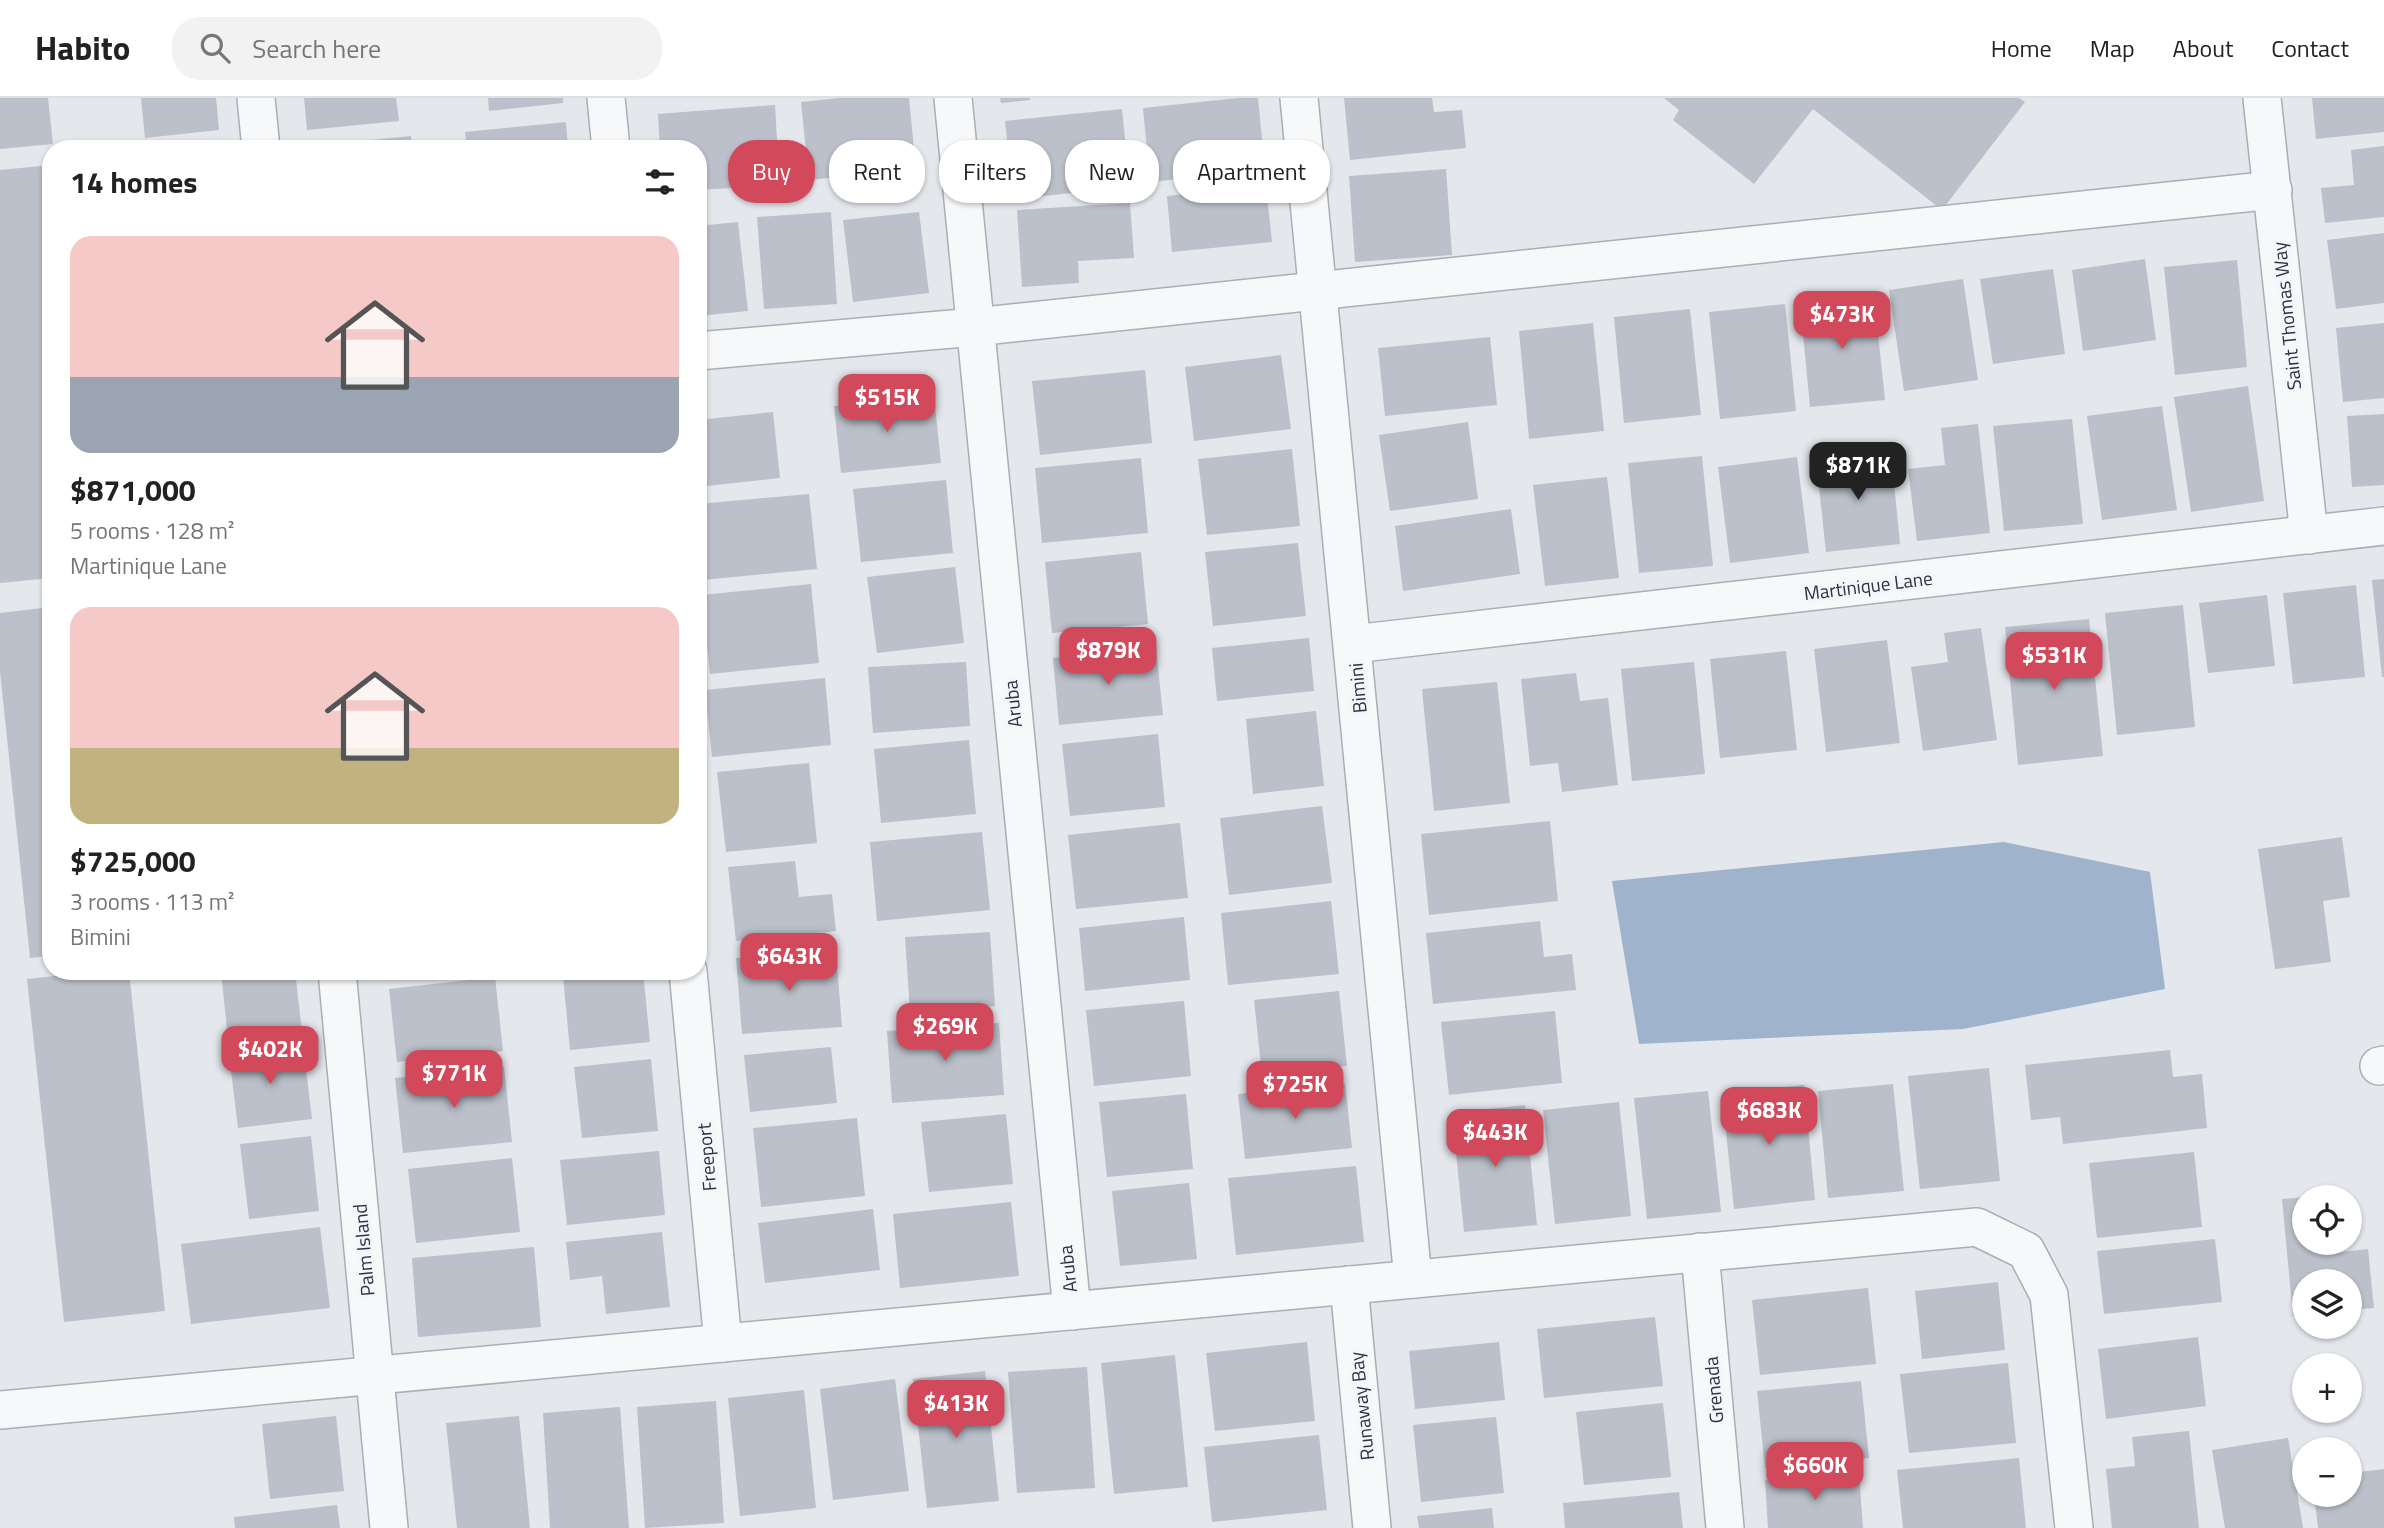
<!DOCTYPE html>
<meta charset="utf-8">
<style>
body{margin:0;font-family:"Titillium Web",sans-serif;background:#f2f2f2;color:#222;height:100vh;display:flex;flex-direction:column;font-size:26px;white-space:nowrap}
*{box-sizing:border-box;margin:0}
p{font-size:23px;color:#767676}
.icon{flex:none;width:38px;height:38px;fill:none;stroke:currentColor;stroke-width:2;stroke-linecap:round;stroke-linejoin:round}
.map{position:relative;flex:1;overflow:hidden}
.details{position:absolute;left:42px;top:42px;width:665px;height:840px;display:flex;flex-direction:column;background:#fff;border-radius:28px;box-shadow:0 2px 5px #0004}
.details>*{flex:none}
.top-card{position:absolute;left:728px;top:42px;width:665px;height:63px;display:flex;gap:14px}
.controls{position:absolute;left:2292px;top:1087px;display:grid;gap:14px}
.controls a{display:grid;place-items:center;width:70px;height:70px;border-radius:50%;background:#fff;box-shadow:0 2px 5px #0004;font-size:35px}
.price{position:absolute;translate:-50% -60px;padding:0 16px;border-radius:14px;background:#d1495b;color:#fff;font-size:23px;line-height:46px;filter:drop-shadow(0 2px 4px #0008)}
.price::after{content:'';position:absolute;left:50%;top:42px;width:21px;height:16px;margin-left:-10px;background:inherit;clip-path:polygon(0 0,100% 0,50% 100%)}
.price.active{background:#222;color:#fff}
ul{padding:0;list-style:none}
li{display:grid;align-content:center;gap:14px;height:371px;padding:0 28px}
li span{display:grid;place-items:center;height:217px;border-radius:21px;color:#555}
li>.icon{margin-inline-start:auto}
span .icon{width:126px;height:126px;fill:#fffc;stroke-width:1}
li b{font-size:30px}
h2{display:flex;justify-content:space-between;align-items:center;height:84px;padding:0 28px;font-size:30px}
.pill{padding:0 24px;border-radius:28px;background:#fff;box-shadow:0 2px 5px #0004;font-size:24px;line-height:63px}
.pill.active{background:#d1495b;color:#fff}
header{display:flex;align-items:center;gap:42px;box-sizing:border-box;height:98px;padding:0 35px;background:#fff;border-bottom:2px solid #e0e0e0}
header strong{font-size:33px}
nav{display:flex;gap:38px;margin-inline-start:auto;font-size:24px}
.search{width:490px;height:63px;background:#f2f2f2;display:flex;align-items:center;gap:18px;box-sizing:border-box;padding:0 24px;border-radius:28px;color:#767676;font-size:26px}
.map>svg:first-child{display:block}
.water{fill:#9fb4cc}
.building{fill:#bbc0ca}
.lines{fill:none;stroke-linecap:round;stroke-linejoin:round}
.minor-casing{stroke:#a9aeb7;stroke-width:40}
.minor{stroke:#f7f8fa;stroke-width:37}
.labels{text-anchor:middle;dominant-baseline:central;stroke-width:7;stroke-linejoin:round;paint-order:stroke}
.street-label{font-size:19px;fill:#2b3445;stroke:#f4f6f9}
</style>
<header>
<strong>Habito</strong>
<div class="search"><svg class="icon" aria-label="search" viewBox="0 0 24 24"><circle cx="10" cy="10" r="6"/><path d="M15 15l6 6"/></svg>Search here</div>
<nav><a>Home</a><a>Map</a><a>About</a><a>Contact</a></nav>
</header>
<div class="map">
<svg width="2384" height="1430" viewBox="0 0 2384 1430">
<rect width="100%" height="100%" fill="#e4e7ec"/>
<!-- water -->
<polygon class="water" points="2004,744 2150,774 2165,891 1963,931 1639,946 1612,783"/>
<!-- building -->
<g class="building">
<polygon points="0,0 48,0 53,46 0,51"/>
<polygon points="141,0 216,0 219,32 145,40"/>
<polygon points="304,0 396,0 399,23 307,32"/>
<polygon points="488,0 563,0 563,5 489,13"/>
<polygon points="840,0 909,0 916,71 809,82 801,4"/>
<polygon points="1000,0 1030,0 1030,2 1001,5"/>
<polygon points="1238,0 1258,0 1265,72 1150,84 1143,10"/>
<polygon points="1344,0 1432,0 1434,14 1462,12 1466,50 1350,62"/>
<polygon points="1664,0 2019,0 2025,4 1942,112 1813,11 1754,86 1673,22 1679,12"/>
<polygon points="2312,0 2384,0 2384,34 2316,41"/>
<polygon points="775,7 778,60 749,63 751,89 698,92 698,51 660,51 658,16"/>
<polygon points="1122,11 1130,89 1013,101 1005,23"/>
<polygon points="566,24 568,51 467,51 465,34"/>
<polygon points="411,38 412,51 311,51 311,48"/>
<polygon points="2384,48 2384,119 2325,125 2321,90 2354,87 2351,52"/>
<polygon points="51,67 51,480 0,485 0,72"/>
<polygon points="1446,71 1452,157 1355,164 1349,78"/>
<polygon points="1266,88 1272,144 1172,154 1167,98"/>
<polygon points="1130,105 1134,160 1078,163 1079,185 1022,189 1017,112"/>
<polygon points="831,114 837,206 764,211 757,119"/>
<polygon points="919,114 929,195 853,204 843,122"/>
<polygon points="738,124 748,213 698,218 698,128"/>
<polygon points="2384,135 2384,205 2336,211 2327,142"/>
<polygon points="2145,161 2156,242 2083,253 2072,172"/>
<polygon points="2237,162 2247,269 2175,277 2164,169"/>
<polygon points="2053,171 2065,256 1993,266 1980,181"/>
<polygon points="1963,181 1978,282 1904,293 1889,192"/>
<polygon points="1874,197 1885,302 1810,309 1800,204"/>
<polygon points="1785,206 1796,313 1720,321 1709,214"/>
<polygon points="1690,211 1701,317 1624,325 1614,219"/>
<polygon points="1593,225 1604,333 1529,341 1519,233"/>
<polygon points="2384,225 2384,300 2343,304 2336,230"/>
<polygon points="1490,239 1497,307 1385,318 1378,250"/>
<polygon points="1281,257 1291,331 1194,343 1185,269"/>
<polygon points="1145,272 1152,345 1040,357 1032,283"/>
<polygon points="2248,288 2264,403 2191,414 2174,299"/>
<polygon points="934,298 941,365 841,375 834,308"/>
<polygon points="2162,308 2177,412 2102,422 2087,318"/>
<polygon points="773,314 780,380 698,389 698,322"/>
<polygon points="2384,316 2384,387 2352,389 2347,318"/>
<polygon points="2072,321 2083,426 2004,433 1993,328"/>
<polygon points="1468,324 1478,401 1390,413 1379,337"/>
<polygon points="1978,326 1990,435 1917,443 1908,371 1945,367 1941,330"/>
<polygon points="1292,351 1300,428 1207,437 1198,361"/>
<polygon points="1891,354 1900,446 1826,454 1816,361"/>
<polygon points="1702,358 1713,468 1639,475 1628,365"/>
<polygon points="1797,359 1809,455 1730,465 1718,369"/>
<polygon points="1141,360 1148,435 1042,445 1035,370"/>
<polygon points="1607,379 1619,480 1545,488 1533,387"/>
<polygon points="946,382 953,455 861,464 853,391"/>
<polygon points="809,396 817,471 703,482 698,406"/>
<polygon points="1511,411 1520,476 1403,493 1395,428"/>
<polygon points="1298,445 1306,518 1213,528 1205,454"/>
<polygon points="1141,454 1148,526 1052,535 1045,464"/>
<polygon points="955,469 964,545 877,555 867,479"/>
<polygon points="2384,481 2384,579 2382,579 2372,482"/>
<polygon points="811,486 819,565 710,576 702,497"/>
<polygon points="2356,487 2365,579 2293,586 2283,495"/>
<polygon points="2267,497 2275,568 2208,575 2199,505"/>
<polygon points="2183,507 2195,629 2117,637 2105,515"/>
<polygon points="51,509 51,858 30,860 0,573 0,515"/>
<polygon points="2089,521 2103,658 2018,667 2005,529"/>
<polygon points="1981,530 1997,642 1923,653 1911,569 1948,564 1944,535"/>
<polygon points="1309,540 1314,593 1217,603 1212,550"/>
<polygon points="1887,542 1900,645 1826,654 1814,551"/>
<polygon points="1156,550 1163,617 1059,627 1053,560"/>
<polygon points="1786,553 1797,652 1720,660 1710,561"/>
<polygon points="966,564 970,628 873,635 868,569"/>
<polygon points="1694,564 1705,676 1632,683 1621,571"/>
<polygon points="1576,575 1580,603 1608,600 1618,687 1562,694 1558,665 1530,668 1521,581"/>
<polygon points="825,580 831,647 712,659 705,592"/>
<polygon points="1497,584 1510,705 1434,713 1422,591"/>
<polygon points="1316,613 1324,688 1253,696 1246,621"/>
<polygon points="1158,636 1165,709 1070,718 1062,646"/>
<polygon points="969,642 976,716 881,725 874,651"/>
<polygon points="809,665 817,745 726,754 717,674"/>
<polygon points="1322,708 1332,785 1229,797 1220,720"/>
<polygon points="1550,723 1558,803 1429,817 1421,736"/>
<polygon points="1180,725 1188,800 1076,811 1068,737"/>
<polygon points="982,734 990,812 877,823 870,744"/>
<polygon points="2342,739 2350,799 2323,803 2331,864 2275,871 2258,751"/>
<polygon points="795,763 799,799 832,796 836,833 736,843 728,769"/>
<polygon points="1331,803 1339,876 1228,887 1221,815"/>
<polygon points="1184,819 1190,882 1085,893 1079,830"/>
<polygon points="1540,823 1544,859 1572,856 1576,892 1433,906 1426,835"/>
<polygon points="990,834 995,908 910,914 905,839"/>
<polygon points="836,854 842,929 742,936 736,860"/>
<polygon points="100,873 129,873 165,1213 64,1224 27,881"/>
<polygon points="221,873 295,873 302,934 228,941"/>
<polygon points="610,873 643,873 650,944 570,952 563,878"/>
<polygon points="495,879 503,953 397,964 389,891"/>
<polygon points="1339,893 1347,968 1262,977 1254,902"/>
<polygon points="1184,903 1191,978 1094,988 1086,912"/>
<polygon points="1555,913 1562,985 1449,997 1441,924"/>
<polygon points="999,925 1004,997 892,1005 887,933"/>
<polygon points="303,947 312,1021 238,1030 229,956"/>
<polygon points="831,949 837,1005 750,1014 744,957"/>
<polygon points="2170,952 2173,979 2202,976 2207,1030 2063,1046 2060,1019 2031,1022 2025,967"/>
<polygon points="651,961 658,1033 582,1040 574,969"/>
<polygon points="504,969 512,1044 403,1055 395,980"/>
<polygon points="1989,970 2000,1083 1920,1091 1908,978"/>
<polygon points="1345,985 1352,1050 1245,1061 1238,996"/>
<polygon points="1893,986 1904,1093 1828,1100 1818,993"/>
<polygon points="1804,987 1815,1102 1734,1111 1722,995"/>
<polygon points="1708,993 1721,1114 1647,1121 1634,1000"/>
<polygon points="1186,996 1193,1071 1107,1079 1099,1004"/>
<polygon points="1619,1004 1631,1118 1555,1126 1543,1012"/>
<polygon points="1525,1007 1537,1127 1464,1134 1452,1015"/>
<polygon points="1006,1016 1013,1086 929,1094 921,1024"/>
<polygon points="857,1020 865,1098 761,1109 753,1030"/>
<polygon points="311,1038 319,1113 249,1121 240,1046"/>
<polygon points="659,1053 665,1117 567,1127 560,1062"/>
<polygon points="2194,1054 2202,1129 2097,1140 2089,1065"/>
<polygon points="512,1060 520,1134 416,1145 408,1071"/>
<polygon points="1356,1068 1364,1144 1236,1157 1228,1080"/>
<polygon points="1189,1085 1197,1161 1120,1168 1112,1093"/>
<polygon points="2305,1099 2305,1144 2340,1144 2341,1154 2368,1151 2374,1210 2350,1212 2350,1183 2305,1183 2305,1217 2293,1218 2282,1101"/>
<polygon points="1011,1104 1019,1178 900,1190 893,1116"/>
<polygon points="873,1111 880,1172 765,1185 758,1125"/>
<polygon points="320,1129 330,1210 191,1226 181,1146"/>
<polygon points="662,1134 670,1209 606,1216 602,1178 570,1182 566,1144"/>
<polygon points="2215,1141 2222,1204 2104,1216 2097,1153"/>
<polygon points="534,1149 541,1229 418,1239 412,1160"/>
<polygon points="1998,1184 2005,1252 1922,1261 1915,1193"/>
<polygon points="1868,1190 1876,1266 1760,1277 1752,1202"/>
<polygon points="1655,1219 1663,1288 1544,1300 1537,1231"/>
<polygon points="2198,1239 2206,1308 2106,1321 2098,1251"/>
<polygon points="1307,1244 1315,1323 1215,1333 1206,1255"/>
<polygon points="1499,1244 1505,1302 1415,1311 1409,1253"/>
<polygon points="1175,1257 1188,1389 1114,1396 1101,1265"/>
<polygon points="2008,1265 2016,1345 1909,1355 1900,1276"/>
<polygon points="1087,1269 1095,1390 1017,1395 1008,1274"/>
<polygon points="985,1273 999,1403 927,1410 913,1281"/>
<polygon points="895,1281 909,1393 833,1402 820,1291"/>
<polygon points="1861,1283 1869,1360 1765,1370 1757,1293"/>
<polygon points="804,1292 816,1410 740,1418 728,1300"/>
<polygon points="716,1303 724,1425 645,1430 637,1309"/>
<polygon points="1663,1305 1671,1379 1584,1387 1576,1314"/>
<polygon points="620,1309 629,1430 550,1430 543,1315"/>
<polygon points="336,1318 344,1393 270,1401 262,1326"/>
<polygon points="519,1318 530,1430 457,1430 446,1325"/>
<polygon points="1496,1319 1504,1395 1421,1404 1413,1327"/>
<polygon points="2189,1333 2199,1430 2112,1430 2106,1371 2135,1368 2132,1339"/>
<polygon points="1319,1337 1327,1412 1212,1424 1204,1349"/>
<polygon points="2288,1340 2303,1430 2225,1430 2212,1352"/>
<polygon points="2019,1360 2026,1430 1903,1430 1897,1372"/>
<polygon points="2384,1371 2384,1430 2318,1430 2314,1396 2350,1396 2350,1375"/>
<polygon points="1859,1376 1863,1430 1768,1430 1765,1382"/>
<polygon points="1679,1394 1683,1430 1565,1430 1563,1405"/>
<polygon points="337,1407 340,1430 235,1430 234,1419"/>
<polygon points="1492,1410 1494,1430 1419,1430 1417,1418"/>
</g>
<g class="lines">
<defs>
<g id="minor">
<polyline points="256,0 261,51"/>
<polyline points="606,0 611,51"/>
<polyline points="953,0 1072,1213"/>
<polyline points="1299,0 1413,1181"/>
<polyline points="2262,0 2309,437"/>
<polyline points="698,253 975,229 2273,92"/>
<polyline points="1353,546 2384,428"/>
<polyline points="337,873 389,1430"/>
<polyline points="688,873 723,1245"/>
<polyline points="2379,968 2384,967"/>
<polyline points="1700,1154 1725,1430"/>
<polyline points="1349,1187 1372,1430"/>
<polyline points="0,1312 1977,1129 2026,1153 2049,1197 2074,1430"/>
</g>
</defs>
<!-- minor casing -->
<use href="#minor" class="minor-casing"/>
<!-- minor -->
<use href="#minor" class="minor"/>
</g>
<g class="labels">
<!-- street labels -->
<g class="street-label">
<text transform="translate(2286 218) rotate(-96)">Saint Thomas Way</text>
<text transform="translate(1868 487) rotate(-7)">Martinique Lane</text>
<text transform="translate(1357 590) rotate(-95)">Bimini</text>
<text transform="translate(1012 606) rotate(-96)">Aruba</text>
<text transform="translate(706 1059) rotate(-95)">Freeport</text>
<text transform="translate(363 1152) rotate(-95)">Palm Island</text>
<text transform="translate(1067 1171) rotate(-96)">Aruba</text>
<text transform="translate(1713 1292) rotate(-95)">Grenada</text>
<text transform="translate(1361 1308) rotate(-96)">Runaway Bay</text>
</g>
</g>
</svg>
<div class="controls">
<a><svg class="icon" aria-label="locate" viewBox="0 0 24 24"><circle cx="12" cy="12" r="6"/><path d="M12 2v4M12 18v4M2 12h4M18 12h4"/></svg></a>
<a><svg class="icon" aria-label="layers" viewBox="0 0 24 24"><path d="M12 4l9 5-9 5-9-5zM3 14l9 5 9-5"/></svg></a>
<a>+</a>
<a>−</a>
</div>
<b class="price" style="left:1842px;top:253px">$473K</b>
<b class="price" style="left:887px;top:336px">$515K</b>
<b class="price active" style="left:1858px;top:404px">$871K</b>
<b class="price" style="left:1108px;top:589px">$879K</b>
<b class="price" style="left:2054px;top:594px">$531K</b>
<b class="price" style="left:789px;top:895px">$643K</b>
<b class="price" style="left:945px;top:965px">$269K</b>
<b class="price" style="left:270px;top:988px">$402K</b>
<b class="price" style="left:454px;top:1012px">$771K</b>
<b class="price" style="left:1295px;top:1023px">$725K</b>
<b class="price" style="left:1769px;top:1049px">$683K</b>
<b class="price" style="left:1495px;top:1071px">$443K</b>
<b class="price" style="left:956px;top:1342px">$413K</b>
<b class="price" style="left:1815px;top:1404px">$660K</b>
<div class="top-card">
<a class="pill active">Buy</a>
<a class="pill">Rent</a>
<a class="pill">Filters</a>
<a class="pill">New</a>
<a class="pill">Apartment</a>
</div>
<section class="details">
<h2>14 homes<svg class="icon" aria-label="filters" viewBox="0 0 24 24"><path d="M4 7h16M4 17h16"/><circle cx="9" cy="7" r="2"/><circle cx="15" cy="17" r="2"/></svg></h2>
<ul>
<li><span style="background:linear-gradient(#f6c9c9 65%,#9aa5b1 0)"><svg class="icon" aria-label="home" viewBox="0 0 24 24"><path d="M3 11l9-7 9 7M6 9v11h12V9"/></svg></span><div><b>$871,000</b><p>5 rooms · 128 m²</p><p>Martinique Lane</p></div></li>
<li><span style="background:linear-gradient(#f6c9c9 65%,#c2b280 0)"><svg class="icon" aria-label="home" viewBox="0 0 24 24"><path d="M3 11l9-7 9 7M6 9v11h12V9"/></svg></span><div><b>$725,000</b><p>3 rooms · 113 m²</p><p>Bimini</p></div></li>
</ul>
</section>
</div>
